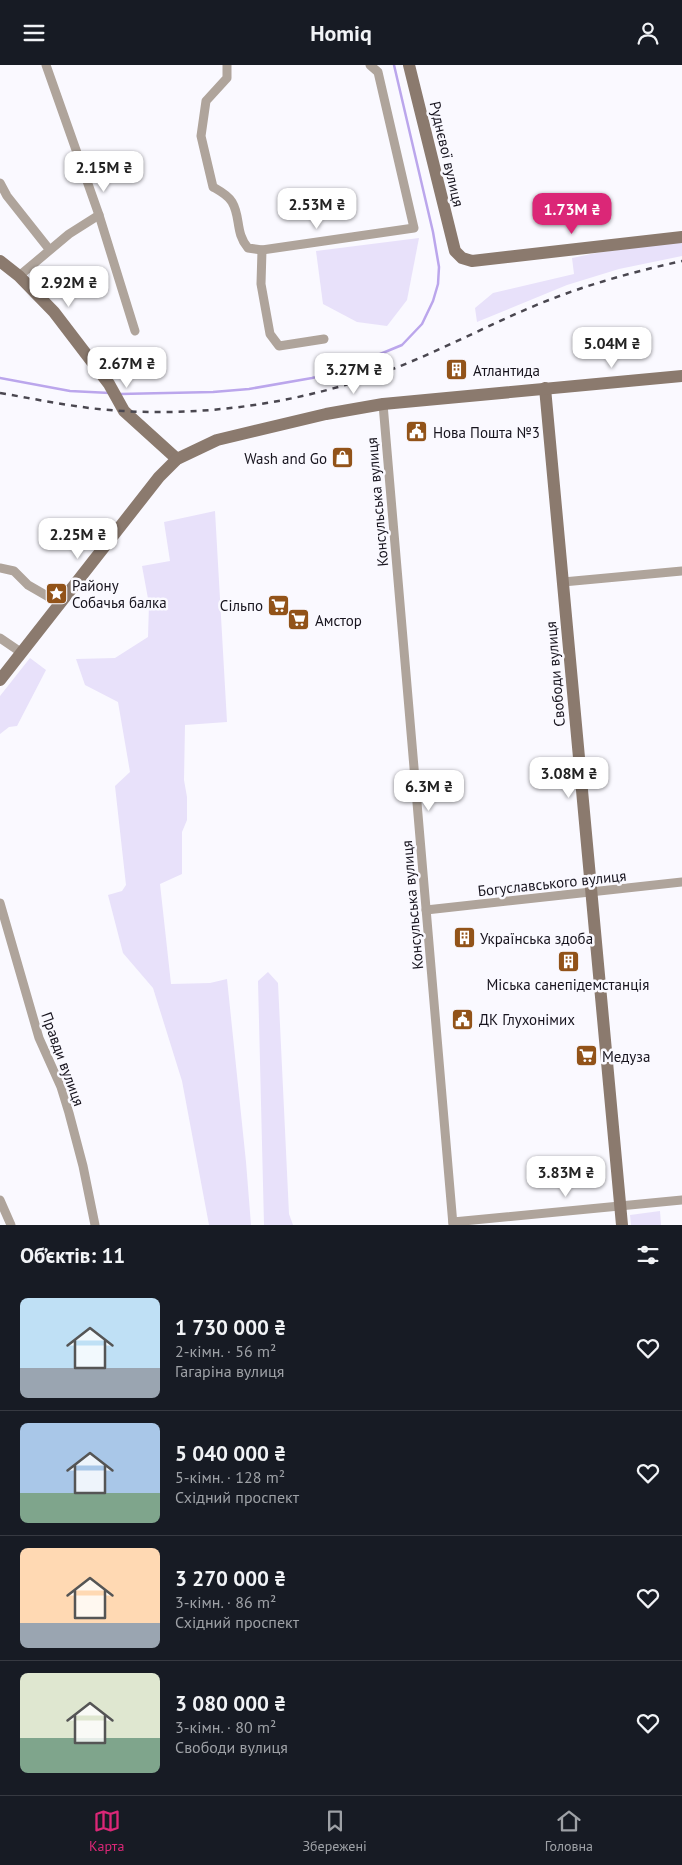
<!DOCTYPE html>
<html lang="uk">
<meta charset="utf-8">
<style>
body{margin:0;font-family:"PT Sans",sans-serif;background:#20242c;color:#f1f3f6;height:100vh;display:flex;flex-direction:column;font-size:19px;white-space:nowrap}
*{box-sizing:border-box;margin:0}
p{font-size:16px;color:#9ea1a6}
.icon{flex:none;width:28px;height:28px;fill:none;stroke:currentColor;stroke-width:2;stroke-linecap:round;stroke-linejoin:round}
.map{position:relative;height:1160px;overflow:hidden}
.panel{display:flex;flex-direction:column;background:#171b24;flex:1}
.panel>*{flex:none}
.price{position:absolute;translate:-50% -42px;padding:0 11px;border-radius:10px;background:#fff;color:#222;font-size:16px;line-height:32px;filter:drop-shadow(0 1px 2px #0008)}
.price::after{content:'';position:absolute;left:50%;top:30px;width:15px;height:11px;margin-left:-8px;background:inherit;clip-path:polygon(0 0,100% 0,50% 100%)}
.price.selected{background:#db2777;color:#fff}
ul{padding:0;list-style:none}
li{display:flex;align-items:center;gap:15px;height:125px;padding:0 20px}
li+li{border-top:1px solid #363941}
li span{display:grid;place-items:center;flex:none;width:140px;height:100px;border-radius:8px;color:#555}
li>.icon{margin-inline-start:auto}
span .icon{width:60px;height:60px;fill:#fffc;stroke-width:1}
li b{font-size:21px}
h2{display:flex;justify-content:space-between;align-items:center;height:60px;padding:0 20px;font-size:21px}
header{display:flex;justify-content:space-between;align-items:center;height:65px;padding:0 20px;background:#171b24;font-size:22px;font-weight:600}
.menu{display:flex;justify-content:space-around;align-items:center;height:70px;border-top:1px solid #363941;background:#171b24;font-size:14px;color:#9ea1a6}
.menu a{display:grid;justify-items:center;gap:2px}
.menu .selected{color:#db2777}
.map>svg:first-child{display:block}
.green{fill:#e8e1fa}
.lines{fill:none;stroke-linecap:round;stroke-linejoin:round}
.stream{stroke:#bba6ec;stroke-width:2.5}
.street{stroke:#afa49b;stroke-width:9}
.secondary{stroke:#8b7a6e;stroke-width:12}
.rail{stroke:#4a4750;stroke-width:2.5;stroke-dasharray:6 6;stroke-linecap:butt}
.labels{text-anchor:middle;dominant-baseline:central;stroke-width:5;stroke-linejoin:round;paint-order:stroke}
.street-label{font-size:15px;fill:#17141e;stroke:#faf9ff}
.poi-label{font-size:15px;fill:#17141e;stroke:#faf9ff;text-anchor:start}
</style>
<header><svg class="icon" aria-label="menu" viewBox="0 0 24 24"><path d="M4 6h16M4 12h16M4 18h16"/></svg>Homiq<svg class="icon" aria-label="person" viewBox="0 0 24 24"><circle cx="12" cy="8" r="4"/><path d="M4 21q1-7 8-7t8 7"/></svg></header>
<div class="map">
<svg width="682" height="1160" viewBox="0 0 682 1160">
<rect width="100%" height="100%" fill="#faf9ff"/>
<!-- green -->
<g class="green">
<polygon points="419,173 407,235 387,261 357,257 323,239 316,186"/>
<polygon points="682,176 682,191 619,204 567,220 477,257 475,243 493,228 574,209 572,193 596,188"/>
<polygon points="215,446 227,657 185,660 184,715 187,732 187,755 182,767 182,809 160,819 171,919 210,918 227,914 246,1097 251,1160 209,1160 182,1016 153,923 123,888 108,830 122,826 126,820 115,721 130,707 118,637 85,620 76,594 115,593 148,572 149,539 142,501 170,496 164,457"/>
<polygon points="30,593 46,605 17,661 9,662 0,669 0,631"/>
<polygon points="268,907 278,918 289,1149 293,1160 264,1160 258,916"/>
<polygon points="660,1146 661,1160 631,1160 630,1150"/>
</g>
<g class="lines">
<!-- stream -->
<g class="stream">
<polyline points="0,313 70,326 110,328"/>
<polyline points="120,329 213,327 249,324 312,313 339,306 402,280 422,259 433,236 438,219 439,202 433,167 394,0"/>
</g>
<!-- street -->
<g class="street">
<polyline points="46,0 99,150 135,266"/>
<path d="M 227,0 L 227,13 L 206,36 L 201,71 L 213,122 C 220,126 228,130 232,137 C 241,152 235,168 248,183 L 262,185"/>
<polyline points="0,118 7,131 49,184"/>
<polyline points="19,211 69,169 99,150"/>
<polyline points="324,274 279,281 270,269 261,219 262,185 414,163 378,7 370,0"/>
<polyline points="383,339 453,1160"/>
<polyline points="0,503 14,506 28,520 61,539"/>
<polyline points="563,517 682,506"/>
<polyline points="0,573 22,588"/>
<polyline points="0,838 39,973 61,1022 69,1048 83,1101 95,1160"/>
<polyline points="426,845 682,817"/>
<polyline points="0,1135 11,1160"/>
<polyline points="453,1157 682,1135"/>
</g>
<!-- secondary -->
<g class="secondary">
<polyline points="409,0 455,186 462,193 472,196 682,172"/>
<polyline points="0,196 19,211 54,247 109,319 124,346 177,394"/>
<polyline points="545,323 622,1160"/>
<polyline points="0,615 159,412 177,394 217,375 326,349 383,339 682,311"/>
</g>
<!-- rail -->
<path class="rail" d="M 0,328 C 41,335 82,344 123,346 C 209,351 297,338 379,309 C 430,291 478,265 527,244 C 578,222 628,208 682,196"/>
</g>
<!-- icons -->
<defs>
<symbol id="building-square" viewBox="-11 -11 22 22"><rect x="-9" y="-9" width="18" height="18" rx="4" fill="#925319" stroke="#faf9ff"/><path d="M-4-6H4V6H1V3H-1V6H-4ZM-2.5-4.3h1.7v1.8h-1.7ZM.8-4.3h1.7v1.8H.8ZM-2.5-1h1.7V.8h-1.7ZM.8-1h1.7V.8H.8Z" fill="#fff"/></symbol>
<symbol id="civic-square" viewBox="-11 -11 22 22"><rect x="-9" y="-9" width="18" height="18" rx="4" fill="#925319" stroke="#faf9ff"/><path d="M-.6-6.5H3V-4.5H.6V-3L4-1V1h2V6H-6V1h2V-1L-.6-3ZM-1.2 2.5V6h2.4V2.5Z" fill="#fff"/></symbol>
<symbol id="shop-square" viewBox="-11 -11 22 22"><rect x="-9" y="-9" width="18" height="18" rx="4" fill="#925319" stroke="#faf9ff"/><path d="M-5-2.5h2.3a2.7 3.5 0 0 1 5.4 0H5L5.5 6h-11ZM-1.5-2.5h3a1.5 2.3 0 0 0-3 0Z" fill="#fff"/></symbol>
<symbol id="sight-square" viewBox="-11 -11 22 22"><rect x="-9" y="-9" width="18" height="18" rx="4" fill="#925319" stroke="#faf9ff"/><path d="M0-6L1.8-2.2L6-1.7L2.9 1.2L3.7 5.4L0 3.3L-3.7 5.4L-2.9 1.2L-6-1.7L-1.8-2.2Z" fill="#fff"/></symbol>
<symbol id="supermarket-square" viewBox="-11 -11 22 22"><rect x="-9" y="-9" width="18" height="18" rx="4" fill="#925319" stroke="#faf9ff"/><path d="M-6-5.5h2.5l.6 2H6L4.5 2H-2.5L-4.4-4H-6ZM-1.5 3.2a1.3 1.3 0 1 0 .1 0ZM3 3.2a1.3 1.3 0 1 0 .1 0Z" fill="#fff"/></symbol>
</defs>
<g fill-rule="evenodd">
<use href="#building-square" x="444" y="292" width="25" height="25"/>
<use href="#civic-square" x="404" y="354" width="25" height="25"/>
<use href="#shop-square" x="330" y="380" width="25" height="25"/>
<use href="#sight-square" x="44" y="516" width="25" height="25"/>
<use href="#supermarket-square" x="266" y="528" width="25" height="25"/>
<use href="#supermarket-square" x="286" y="542" width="25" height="25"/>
<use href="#building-square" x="452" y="860" width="25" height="25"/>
<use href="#building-square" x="556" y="884" width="25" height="25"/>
<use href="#civic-square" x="450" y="942" width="25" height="25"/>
<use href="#supermarket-square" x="574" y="978" width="25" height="25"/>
</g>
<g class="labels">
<!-- street labels -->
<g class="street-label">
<text transform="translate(447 89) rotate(77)">Руднєвої вулиця</text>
<text transform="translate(377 437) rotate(-95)">Консульська вулиця</text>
<text transform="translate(555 609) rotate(-95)">Свободи вулиця</text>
<text transform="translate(552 818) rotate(-6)">Богуславського вулиця</text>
<text transform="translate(412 840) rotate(-95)">Консульська вулиця</text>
<text transform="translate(63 994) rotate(70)">Правди вулиця</text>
</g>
<!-- poi labels -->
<g class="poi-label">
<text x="473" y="305">Атлантида</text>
<text x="433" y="367">Нова Пошта №3</text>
<text x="327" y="393" text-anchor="end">Wash and Go</text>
<text x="72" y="520">Району<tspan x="72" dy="17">Собачья балка</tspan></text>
<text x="263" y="540" text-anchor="end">Сільпо</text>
<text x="315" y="555">Амстор</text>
<text x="480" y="873">Українська здоба</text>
<text x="568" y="919" text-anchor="middle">Міська санепідемстанція</text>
<text x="479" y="954">ДК Глухонімих</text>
<text x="602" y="991">Медуза</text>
</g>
</g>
</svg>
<b class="price" style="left:104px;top:128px">2.15M ₴</b>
<b class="price" style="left:317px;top:165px">2.53M ₴</b>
<b class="price selected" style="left:572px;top:170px">1.73M ₴</b>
<b class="price" style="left:69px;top:243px">2.92M ₴</b>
<b class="price" style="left:612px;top:304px">5.04M ₴</b>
<b class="price" style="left:127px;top:324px">2.67M ₴</b>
<b class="price" style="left:354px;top:330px">3.27M ₴</b>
<b class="price" style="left:78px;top:495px">2.25M ₴</b>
<b class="price" style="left:569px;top:734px">3.08M ₴</b>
<b class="price" style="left:429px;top:747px">6.3M ₴</b>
<b class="price" style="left:566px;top:1133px">3.83M ₴</b>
</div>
<section class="panel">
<h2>Об’єктів: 11<svg class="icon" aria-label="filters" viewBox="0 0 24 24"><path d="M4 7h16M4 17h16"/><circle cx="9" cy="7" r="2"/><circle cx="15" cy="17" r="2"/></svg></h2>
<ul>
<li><span style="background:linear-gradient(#bfe0f5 70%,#9aa5b1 0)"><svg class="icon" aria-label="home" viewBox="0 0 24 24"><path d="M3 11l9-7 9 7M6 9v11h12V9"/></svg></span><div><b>1 730 000 ₴</b><p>2-кімн. · 56 m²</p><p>Гагаріна вулиця</p></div><svg class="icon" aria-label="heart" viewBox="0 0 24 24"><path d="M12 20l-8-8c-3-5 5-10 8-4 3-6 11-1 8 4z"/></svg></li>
<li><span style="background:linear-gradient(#a9c7e8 70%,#7fa58c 0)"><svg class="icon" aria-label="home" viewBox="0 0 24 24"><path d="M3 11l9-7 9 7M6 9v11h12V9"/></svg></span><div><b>5 040 000 ₴</b><p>5-кімн. · 128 m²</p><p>Східний проспект</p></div><svg class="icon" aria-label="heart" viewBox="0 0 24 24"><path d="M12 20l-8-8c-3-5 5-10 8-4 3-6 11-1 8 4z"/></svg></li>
<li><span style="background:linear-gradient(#ffd9b3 75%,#9aa5b1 0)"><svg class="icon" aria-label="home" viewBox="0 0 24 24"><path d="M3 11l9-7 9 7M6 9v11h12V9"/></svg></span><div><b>3 270 000 ₴</b><p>3-кімн. · 86 m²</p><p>Східний проспект</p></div><svg class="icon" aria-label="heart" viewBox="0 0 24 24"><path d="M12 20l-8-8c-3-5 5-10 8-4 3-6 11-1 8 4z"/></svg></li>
<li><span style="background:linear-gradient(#dfe7d0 65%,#7fa58c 0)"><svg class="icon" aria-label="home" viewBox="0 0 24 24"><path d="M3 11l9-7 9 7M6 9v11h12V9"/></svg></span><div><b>3 080 000 ₴</b><p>3-кімн. · 80 m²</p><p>Свободи вулиця</p></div><svg class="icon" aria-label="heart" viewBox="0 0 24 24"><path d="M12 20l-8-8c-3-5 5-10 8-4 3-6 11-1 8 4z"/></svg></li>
</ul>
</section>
<nav class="menu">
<a class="selected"><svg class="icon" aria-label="map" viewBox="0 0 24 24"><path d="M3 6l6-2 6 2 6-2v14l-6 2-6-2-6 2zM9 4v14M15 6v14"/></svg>Карта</a>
<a><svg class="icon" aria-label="saved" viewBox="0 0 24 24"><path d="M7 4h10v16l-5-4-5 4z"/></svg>Збережені</a>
<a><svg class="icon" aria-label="home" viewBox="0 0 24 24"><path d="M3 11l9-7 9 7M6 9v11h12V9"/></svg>Головна</a>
</nav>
